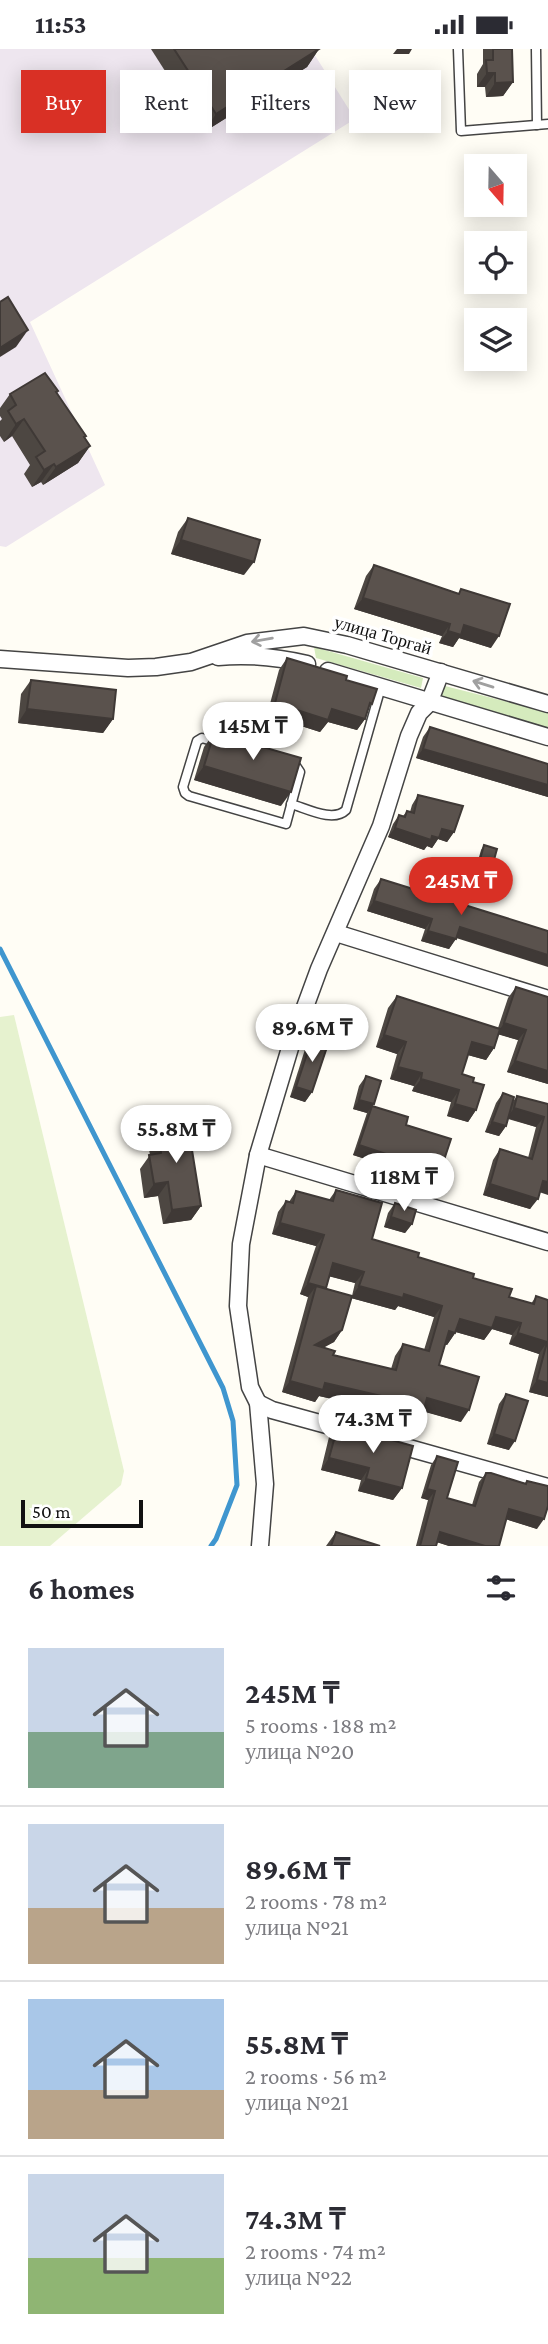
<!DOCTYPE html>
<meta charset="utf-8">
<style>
body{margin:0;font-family:"Crimson Pro",serif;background:#f2f2f3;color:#2b2b33;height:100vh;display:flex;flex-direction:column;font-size:26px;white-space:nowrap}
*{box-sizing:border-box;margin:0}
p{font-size:23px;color:#7c7c81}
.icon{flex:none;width:38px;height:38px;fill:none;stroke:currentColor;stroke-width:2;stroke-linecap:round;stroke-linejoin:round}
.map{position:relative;height:1497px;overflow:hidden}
.sheet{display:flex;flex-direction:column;background:#fff;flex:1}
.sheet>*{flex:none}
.banner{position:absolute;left:21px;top:21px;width:508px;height:63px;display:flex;gap:14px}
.needle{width:46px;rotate:160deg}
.fabs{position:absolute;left:464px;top:105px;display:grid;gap:14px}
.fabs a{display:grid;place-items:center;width:63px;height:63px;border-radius:0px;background:#fff;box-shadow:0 4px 18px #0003;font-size:35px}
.scale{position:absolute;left:21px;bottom:18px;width:122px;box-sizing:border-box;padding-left:7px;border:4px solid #111;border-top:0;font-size:19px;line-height:24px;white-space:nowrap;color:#111;-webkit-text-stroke:5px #fff;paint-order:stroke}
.price{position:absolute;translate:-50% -60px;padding:0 16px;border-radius:24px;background:#fff;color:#222;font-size:23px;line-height:46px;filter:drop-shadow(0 2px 4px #0008)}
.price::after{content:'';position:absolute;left:50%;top:42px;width:21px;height:16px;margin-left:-10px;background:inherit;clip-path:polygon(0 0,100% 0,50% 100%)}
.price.on{background:#d93025;color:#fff}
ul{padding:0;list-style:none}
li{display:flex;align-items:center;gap:21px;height:175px;padding:0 28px}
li+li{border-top:2px solid #e1e1e2}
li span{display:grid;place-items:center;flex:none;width:196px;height:140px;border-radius:0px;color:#555}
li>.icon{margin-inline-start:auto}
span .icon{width:84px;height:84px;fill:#fffc;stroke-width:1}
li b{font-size:30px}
h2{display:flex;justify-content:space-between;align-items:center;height:84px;padding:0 28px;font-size:30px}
.tag{padding:0 24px;border-radius:0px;background:#fff;box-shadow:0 4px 18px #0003;font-size:24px;line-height:63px}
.tag.on{background:#d93025;color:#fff}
.status{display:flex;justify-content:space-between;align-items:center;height:49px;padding:0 35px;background:#fff;direction:ltr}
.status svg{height:19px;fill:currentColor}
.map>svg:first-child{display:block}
.industrial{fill:#eee6ef}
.green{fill:#d5ebbd}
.pitch{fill:#e6f2cf}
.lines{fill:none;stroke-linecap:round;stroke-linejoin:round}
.stream{stroke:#3f96cf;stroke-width:5}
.service-casing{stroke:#444;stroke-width:11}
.minor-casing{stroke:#444;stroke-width:19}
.service{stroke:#fff;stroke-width:8}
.minor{stroke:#fff;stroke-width:16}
.wall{fill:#4d4742;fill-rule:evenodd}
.shaded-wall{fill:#3f3936}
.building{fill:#5a524d;stroke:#3f3936;stroke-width:2}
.oneway{stroke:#a0a0a0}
.labels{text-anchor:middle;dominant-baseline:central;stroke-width:7;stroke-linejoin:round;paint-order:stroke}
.street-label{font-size:18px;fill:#111;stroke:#fff}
</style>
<div class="status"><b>11:53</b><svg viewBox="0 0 49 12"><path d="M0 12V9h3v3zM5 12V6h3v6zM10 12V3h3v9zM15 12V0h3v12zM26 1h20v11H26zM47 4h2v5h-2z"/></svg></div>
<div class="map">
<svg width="548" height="1497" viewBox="0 0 548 1497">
<rect width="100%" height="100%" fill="#fffdf5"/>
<!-- industrial -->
<polygon class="industrial" points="0,0 311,0 355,70 30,273 105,436 6,498 0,497"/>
<!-- green -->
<g class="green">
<polygon points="314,598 423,629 421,639 316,609"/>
<polygon points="445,637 548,663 548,679 439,647"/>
</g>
<!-- pitch -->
<polygon class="pitch" points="14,966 124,1422 121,1436 50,1497 0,1497 0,968"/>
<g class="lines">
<!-- stream -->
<polyline class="stream" points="0,900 223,1339 233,1372 237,1436 216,1490 211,1497"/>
<defs>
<g id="service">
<polyline points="458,0 461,82 548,75"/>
<polyline points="536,0 537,76"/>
<polygon points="202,689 296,717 300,723 286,775 189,747 185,744 183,738 197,692"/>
<path d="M 291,755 C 306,759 333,774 346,761 L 381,638"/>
</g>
<g id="minor">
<path d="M 218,608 C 248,605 277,608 307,615"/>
<polyline points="0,610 128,619 156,618 191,613 247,594 304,587 347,596 548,655"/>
<polyline points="328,622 548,688"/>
<polyline points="336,884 548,950"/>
<polyline points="258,1106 548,1193"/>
<polyline points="258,1354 272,1361 356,1384"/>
<polyline points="391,1394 548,1438"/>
<polyline points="260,1497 265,1435 258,1354 250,1338 238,1257 241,1195 258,1106 290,999 319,920 381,777 409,687 419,664 429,654 441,623"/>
</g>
</defs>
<!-- service casing -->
<use href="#service" class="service-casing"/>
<!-- minor casing -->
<use href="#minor" class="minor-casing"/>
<!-- service -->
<use href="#service" class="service"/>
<!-- minor -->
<use href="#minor" class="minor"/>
</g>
<!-- wall -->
<g class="wall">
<polygon points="151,0 319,0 307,18 204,83"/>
<polygon points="483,0 512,0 513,33 503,47 486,48 485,38 477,38 477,25 483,15"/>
<polygon points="58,342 57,344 90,397 78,414 43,436 41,433 32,438 24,425 30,416 12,387 4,393 0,387 0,372 2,370 0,367 0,359 10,345"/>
<polygon points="188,469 244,526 171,505 178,483"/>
<polygon points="374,516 458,545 461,540 491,599 459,589 453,598 439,594 442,587 354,560 366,527"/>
<polygon points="287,609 346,631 367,662 365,670 357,681 328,673 320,683 267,666 279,621"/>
<polygon points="31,631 113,670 103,684 18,674 21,645"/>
<polygon points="430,678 548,715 548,748 416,709 423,688"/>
<polygon points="214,684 281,757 194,731 204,698"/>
<polygon points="418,746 454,783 447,793 438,790 432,799 427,797 424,801 388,788 393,775 399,766 403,767 407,762 410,763 412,756"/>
<polygon points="484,796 492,818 489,823 476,819 481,801"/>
<polygon points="381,830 456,889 449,900 421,892 425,880 367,862 374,840"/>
<polygon points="516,938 548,1035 507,1023 518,991 498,985 494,999 486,1011 468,1006 462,1025 473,1033 476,1061 468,1073 447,1067 451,1053 412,1042 414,1037 390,1030 397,1005 376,998 388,959 397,947 498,979 508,949"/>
<polygon points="313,987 312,1043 305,1053 290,1048 306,997"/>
<polygon points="366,1027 372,1057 406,1076 440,1123 434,1132 353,1106 367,1064 353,1060 359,1037"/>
<polygon points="503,1044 512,1054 517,1047 548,1055 540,1143 530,1160 483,1146 493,1111 500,1100 528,1109 536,1078 508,1070 506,1077 499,1087 485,1083 496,1054"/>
<polygon points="157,1075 201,1157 191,1171 163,1175 158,1147 144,1149 140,1120 150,1106 147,1089"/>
<path d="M 336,1141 L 372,1190 L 473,1229 L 509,1248 L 531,1255 L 536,1247 L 548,1251 L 548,1348 L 529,1343 L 539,1305 L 509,1295 L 512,1286 L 492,1280 L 484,1291 L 456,1283 L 447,1296 L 445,1295 L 439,1316 L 461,1373 L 423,1362 L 415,1376 L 380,1367 L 381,1361 L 319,1347 L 315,1353 L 282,1343 L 308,1248 L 300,1245 L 316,1197 L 272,1185 L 278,1163 L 286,1152 L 289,1153 L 296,1142 L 329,1151 ZM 329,1227 L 355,1234 L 352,1247 L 325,1239 ZM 351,1249 L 395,1261 L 398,1257 L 434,1268 L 424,1301 L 403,1295 L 395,1307 L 391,1320 L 333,1306 L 323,1298 L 334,1293 L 342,1281 Z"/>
<polygon points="395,1154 412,1175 405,1184 384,1178 388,1164"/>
<polygon points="506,1345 509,1401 487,1395 499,1355"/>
<polygon points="338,1376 402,1439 393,1451 358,1442 361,1431 321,1421 329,1388"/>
<polygon points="437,1407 447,1449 472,1456 479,1433 486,1424 525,1434 527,1432 537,1480 506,1470 499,1497 449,1497 437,1493 436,1497 416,1497 428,1451 421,1449 431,1416"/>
<polygon points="336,1483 380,1497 326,1497"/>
</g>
<!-- shaded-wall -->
<g class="shaded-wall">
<polygon points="319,0 307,18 204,83 216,65"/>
<polygon points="397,0 412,0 409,5 393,5"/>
<polygon points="487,24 495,24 485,38 477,38"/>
<polygon points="513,33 503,47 486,48 495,34"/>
<polygon points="28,281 16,298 0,308 0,299"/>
<polygon points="24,370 12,387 4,393 16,375"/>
<polygon points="90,397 78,414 43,436 56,418"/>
<polygon points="54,415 41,433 32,438 44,421"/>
<polygon points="181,491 254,513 244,526 171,505"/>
<polygon points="363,549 450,575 442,587 354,560"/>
<polygon points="464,576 499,587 491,599 459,589 453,598 439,594 448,582"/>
<polygon points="275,654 332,660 365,670 357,681 328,673 320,683 267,666"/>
<polygon points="27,660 113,670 103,684 18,674"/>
<polygon points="423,700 548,736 548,748 416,709"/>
<polygon points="204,717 291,743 281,757 194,731"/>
<polygon points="395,779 442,780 454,783 447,793 438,790 432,799 427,797 424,801 388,788"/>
<polygon points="479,814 492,818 489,823 476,819"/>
<polygon points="374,852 432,870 425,880 367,862"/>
<polygon points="460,878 548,906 548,918 453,888"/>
<polygon points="428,882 456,890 449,900 421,892"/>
<polygon points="504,974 526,981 518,991 497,985"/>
<polygon points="384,986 406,993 397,1005 376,998"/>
<polygon points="472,993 494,999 486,1011 464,1005"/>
<polygon points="515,1012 548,1022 548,1035 507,1023"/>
<polygon points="398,1018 422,1024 414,1037 390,1030"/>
<polygon points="421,1030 459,1041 451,1053 412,1042"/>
<polygon points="296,1038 312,1043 305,1053 290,1048"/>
<polygon points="359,1051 374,1055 367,1064 353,1060"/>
<polygon points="455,1055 476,1061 468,1073 447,1067"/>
<polygon points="514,1059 544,1068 536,1078 507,1069"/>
<polygon points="492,1073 506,1077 499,1087 485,1083"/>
<polygon points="359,1096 440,1123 434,1132 353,1106"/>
<polygon points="543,1132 548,1133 548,1146 536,1142"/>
<polygon points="168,1133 158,1147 144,1149 154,1135"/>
<polygon points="490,1135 538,1150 530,1160 483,1146"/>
<polygon points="201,1157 191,1171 163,1175 172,1161"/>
<polygon points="391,1168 412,1175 405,1184 384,1178"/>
<polygon points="280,1174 324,1186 316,1197 272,1185"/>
<polygon points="333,1214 364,1223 355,1234 324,1226"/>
<polygon points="308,1234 326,1239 316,1237 308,1248 300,1245"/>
<polygon points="359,1237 404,1245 442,1257 434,1268 398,1257 395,1261 351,1249"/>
<polygon points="496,1268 521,1274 512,1286 492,1280 484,1291 452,1282 460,1270"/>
<polygon points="342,1281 334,1293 307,1308 315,1296"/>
<polygon points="449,1282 455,1284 447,1296 441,1293"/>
<polygon points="518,1284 547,1293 539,1305 509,1295"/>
<polygon points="537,1331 548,1334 548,1348 529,1343"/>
<polygon points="290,1332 325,1334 390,1349 381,1361 319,1347 315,1353 282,1343"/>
<polygon points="427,1349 469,1361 461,1373 418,1361"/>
<polygon points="388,1356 423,1364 415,1376 380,1367"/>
<polygon points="494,1385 515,1392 509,1401 487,1395"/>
<polygon points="329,1409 369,1419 361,1431 321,1421"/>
<polygon points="366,1430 402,1439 393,1451 358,1442"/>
<polygon points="427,1440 435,1442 428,1451 421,1449"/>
<polygon points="509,1460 544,1470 537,1480 502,1469"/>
<polygon points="440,1483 486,1496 449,1497 433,1492"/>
</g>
<!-- building -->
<g class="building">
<polygon points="174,0 319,0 216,65"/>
<polygon points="493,0 512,0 513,33 495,34 495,24 487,24 486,11 493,11"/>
<polygon points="8,248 28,281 0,299 0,253"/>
<polygon points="45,324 58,342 56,343 86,387 84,388 90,397 56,418 54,415 44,421 36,408 45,402 24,370 16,375 8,362 16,356 10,345"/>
<polygon points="188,469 260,491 254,513 181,491"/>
<polygon points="374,516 459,545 461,540 510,555 499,587 464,576 461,586 448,582 450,575 363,549"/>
<polygon points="287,609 347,627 346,631 377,640 372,655 370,654 365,670 332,660 328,671 275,654"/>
<polygon points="31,631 116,641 113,670 27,660"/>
<polygon points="430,678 548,715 548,736 423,700"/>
<polygon points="214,684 301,709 291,743 204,717"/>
<polygon points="418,746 463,757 454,783 442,780 439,789 432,787 431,791 395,779 399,766 405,768 407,762 414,764"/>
<polygon points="484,796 497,800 492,818 479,814"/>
<polygon points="381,830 548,882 548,906 460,878 456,890 428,882 432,870 374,852"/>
<polygon points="516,938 548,948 548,1022 515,1012 526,981 504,974"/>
<polygon points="397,947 500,980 494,999 472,993 462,1025 474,1029 473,1033 484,1036 476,1061 455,1055 459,1041 421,1030 422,1024 398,1018 406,993 384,986"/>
<polygon points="313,987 329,992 312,1043 296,1038"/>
<polygon points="366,1027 381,1032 374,1055 359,1051"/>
<polygon points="503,1044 514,1048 506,1077 492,1073"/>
<polygon points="517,1047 548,1055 548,1133 543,1132 538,1150 490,1135 500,1100 532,1110 544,1068 514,1059"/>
<polygon points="372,1057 408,1068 406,1076 451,1090 440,1123 359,1096"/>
<polygon points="187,1070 201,1157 172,1161 168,1133 154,1135 149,1106 161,1104 157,1075"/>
<polygon points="336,1141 382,1154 372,1190 419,1204 418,1208 474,1225 473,1229 512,1240 509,1248 534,1255 536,1247 548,1251 548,1334 537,1331 547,1293 518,1284 521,1274 496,1268 492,1279 460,1270 455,1284 449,1282 439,1316 479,1328 469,1361 427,1349 423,1364 388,1356 390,1349 325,1334 323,1341 290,1332 316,1237 352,1247 342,1281 315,1296 335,1302 333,1306 396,1321 403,1295 429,1302 442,1257 404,1245 403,1249 359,1237 364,1223 333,1214 326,1239 308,1234 324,1186 280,1174 286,1152 293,1154 296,1142 333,1152"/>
<polygon points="395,1154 416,1161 412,1175 391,1168"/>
<polygon points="506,1345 528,1352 515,1392 494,1385"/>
<polygon points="338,1376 413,1397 402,1439 366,1430 369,1419 329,1409"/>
<polygon points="437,1407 458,1413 447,1449 475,1457 486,1424 491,1424 526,1435 527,1432 548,1437 548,1457 544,1470 509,1460 499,1497 485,1497 440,1483 436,1497 420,1497 435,1442 427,1440"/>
<polygon points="336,1483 380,1497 331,1497"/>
</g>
<!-- one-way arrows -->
<defs><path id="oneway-shaft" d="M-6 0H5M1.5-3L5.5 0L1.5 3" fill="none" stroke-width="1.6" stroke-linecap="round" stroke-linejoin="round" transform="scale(1.75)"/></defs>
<g class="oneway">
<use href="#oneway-shaft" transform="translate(262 591) rotate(170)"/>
<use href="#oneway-shaft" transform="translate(483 635) rotate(-163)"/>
</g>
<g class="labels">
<!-- street labels -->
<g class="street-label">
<text transform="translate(383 586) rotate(16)">улица Торгай</text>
</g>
</g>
</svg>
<div class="fabs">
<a><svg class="needle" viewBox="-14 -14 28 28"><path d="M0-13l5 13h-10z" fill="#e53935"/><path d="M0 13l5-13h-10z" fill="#7c7c81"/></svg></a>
<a><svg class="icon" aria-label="locate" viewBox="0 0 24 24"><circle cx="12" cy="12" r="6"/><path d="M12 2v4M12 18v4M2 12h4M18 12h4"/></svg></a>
<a><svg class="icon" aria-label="layers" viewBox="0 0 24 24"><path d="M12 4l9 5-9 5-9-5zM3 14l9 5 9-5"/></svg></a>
</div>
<div class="scale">50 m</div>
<b class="price" style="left:253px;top:713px">145M ₸</b>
<b class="price on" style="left:461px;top:868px">245M ₸</b>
<b class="price" style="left:312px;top:1015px">89.6M ₸</b>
<b class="price" style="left:176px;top:1116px">55.8M ₸</b>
<b class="price" style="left:404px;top:1164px">118M ₸</b>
<b class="price" style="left:373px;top:1406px">74.3M ₸</b>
<div class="banner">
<a class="tag on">Buy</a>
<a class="tag">Rent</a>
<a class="tag">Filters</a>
<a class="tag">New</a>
</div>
</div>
<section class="sheet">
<h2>6 homes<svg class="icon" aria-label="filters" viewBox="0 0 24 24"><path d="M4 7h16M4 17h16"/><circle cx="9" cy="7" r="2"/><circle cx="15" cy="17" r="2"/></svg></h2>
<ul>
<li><span style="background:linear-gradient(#c9d6e8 60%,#7fa58c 0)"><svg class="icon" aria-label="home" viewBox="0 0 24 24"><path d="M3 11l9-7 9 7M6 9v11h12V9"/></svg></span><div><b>245M ₸</b><p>5 rooms · 188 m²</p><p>улица №20</p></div></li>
<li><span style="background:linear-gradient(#c9d6e8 60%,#b9a48a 0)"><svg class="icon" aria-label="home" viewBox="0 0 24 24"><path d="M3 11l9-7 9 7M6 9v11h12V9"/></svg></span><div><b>89.6M ₸</b><p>2 rooms · 78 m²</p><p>улица №21</p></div></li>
<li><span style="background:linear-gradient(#a9c7e8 65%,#b9a48a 0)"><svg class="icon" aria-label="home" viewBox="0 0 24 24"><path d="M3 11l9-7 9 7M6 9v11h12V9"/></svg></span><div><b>55.8M ₸</b><p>2 rooms · 56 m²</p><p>улица №21</p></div></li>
<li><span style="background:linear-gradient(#c9d6e8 60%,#8fb573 0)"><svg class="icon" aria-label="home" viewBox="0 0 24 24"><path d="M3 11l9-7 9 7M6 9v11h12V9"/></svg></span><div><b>74.3M ₸</b><p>2 rooms · 74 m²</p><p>улица №22</p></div></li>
</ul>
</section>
